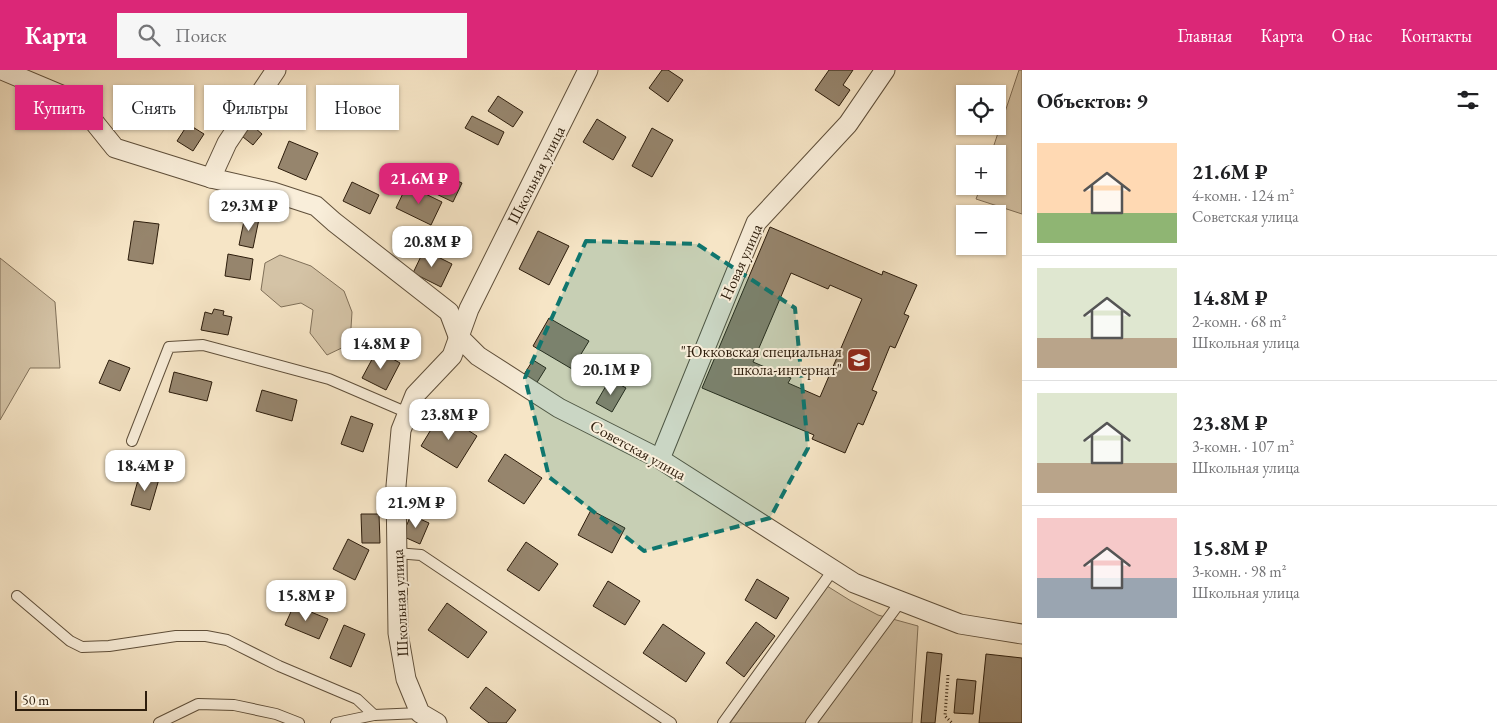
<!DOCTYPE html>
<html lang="ru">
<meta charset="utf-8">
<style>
body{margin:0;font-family:"EB Garamond",serif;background:#f6f6f6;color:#202124;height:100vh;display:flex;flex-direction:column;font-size:19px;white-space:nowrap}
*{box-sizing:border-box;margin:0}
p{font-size:16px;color:#757577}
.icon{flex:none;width:28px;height:28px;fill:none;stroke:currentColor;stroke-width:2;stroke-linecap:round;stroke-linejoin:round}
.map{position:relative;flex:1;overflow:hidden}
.panel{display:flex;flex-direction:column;background:#fff;width:475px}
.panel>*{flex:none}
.banner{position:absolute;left:15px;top:15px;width:475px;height:45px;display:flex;gap:10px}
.fabs{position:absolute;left:956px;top:15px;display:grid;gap:10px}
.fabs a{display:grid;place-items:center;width:50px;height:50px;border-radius:0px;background:#fff;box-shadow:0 1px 4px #0004;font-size:25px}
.scale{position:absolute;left:15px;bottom:12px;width:132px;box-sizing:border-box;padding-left:5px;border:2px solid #2d1d0c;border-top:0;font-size:14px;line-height:18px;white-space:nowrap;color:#2d1d0c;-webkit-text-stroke:4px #f9eeda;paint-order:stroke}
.price{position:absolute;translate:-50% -42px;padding:0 11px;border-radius:10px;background:#fff;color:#222;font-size:16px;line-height:32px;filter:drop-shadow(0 1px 2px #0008)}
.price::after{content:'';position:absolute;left:50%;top:30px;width:15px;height:11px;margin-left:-8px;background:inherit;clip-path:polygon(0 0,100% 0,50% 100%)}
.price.current{background:#db2777;color:#fff}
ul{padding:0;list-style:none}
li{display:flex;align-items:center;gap:15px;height:125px;padding:0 15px}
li+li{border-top:1px solid #e0e0e0}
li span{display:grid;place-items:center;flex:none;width:140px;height:100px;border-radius:0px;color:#555}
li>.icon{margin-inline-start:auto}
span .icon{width:60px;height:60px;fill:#fffc;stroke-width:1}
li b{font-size:21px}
h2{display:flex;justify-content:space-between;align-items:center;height:60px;padding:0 15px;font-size:21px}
.chip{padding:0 18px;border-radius:0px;background:#fff;box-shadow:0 1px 4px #0004;font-size:18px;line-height:45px}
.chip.current{background:#db2777;color:#fff}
header{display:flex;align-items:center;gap:30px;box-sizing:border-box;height:70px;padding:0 25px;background:#db2777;color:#fff}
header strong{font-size:24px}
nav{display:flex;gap:28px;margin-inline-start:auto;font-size:18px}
.search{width:350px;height:45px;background:#f6f6f6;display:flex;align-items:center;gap:12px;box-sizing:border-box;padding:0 18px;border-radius:0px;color:#757577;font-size:19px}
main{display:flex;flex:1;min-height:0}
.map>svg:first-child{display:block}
.green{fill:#d4c3a6;stroke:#807059}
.building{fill:#96856d;stroke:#2d1d0c;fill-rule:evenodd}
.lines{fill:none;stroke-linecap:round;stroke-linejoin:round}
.lane-casing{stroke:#5f4f3a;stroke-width:12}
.street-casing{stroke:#5f4f3a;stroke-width:21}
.path{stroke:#2d1d0c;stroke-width:3;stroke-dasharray:1 2.5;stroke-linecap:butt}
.lane{stroke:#f9eeda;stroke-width:10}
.street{stroke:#f9eeda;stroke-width:19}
.marked{fill:#0f766e;fill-opacity:0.2;stroke:#0f766e;stroke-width:4;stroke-dasharray:10 6;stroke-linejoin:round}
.labels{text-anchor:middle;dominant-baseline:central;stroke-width:4;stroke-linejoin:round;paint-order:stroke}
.street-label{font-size:16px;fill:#2d1d0c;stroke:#f9eeda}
.poi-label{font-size:16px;fill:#2d1d0c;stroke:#f9eeda;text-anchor:end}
</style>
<header>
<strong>Карта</strong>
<div class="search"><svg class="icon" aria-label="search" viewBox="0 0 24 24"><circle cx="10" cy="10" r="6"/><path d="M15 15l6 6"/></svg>Поиск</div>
<nav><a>Главная</a><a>Карта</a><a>О нас</a><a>Контакты</a></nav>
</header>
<main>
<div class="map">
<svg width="1022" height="653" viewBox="0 0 1022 653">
<rect width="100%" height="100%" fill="#f6e5c6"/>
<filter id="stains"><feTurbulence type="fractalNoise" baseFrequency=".004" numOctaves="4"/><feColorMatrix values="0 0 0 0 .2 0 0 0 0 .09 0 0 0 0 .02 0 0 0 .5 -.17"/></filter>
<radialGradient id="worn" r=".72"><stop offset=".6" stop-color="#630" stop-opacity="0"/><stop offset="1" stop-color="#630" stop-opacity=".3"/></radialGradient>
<!-- green -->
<g class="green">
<polygon points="1019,0 1022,0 1022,144 976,129 981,116 998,116 998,84 991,84"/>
<polygon points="280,185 311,196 344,221 352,242 350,274 327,285 310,263 313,240 301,233 281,237 261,220 265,193"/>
<polygon points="0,188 55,232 60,298 30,298 0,350"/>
<polygon points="827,516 851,531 878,545 918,556 912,653 730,653"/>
</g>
<!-- building -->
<g class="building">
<polygon points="662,0 668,0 683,10 668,32 649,18"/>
<polygon points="829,0 853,0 843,15 850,20 839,36 815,20"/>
<polygon points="498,26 523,42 513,57 488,41"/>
<polygon points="472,46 504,62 498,75 465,58"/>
<polygon points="597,49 626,67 613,90 583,72"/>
<polygon points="248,52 262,64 253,75 238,63"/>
<polygon points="188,54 204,64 193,81 177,71"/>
<polygon points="652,58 673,70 652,107 632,96"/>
<polygon points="289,71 318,83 306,110 278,98"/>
<polygon points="419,94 462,113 453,132 411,112"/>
<polygon points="352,112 379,125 370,144 343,131"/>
<polygon points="407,115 442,132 431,155 396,138"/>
<polygon points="245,146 259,149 253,178 239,175"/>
<polygon points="134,151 159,154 153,194 128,190"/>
<path d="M 770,157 L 882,205 L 883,201 L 917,215 L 904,244 L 909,246 L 895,278 L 890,276 L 872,320 L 877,322 L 863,355 L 858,353 L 845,383 L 812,369 L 814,365 L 702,318 ZM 791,203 L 828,219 L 830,215 L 862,229 L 820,327 L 788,313 L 791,308 L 753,292 Z"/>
<polygon points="538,161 569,176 549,215 519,199"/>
<polygon points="424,180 452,194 441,217 413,203"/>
<polygon points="228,184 253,189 250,210 225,206"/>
<polygon points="214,239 224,241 223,245 232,247 228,265 201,260 205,242 212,244"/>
<polygon points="549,248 589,271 572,299 533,276"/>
<polygon points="377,280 400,293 386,320 362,308"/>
<polygon points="109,290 130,298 120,321 99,313"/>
<polygon points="533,290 546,298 536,314 523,306"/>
<polygon points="174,302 212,312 207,331 169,322"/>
<polygon points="610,309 626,318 612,342 596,333"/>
<polygon points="262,320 297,330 292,351 256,341"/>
<polygon points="441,343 477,366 457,398 421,376"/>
<polygon points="351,346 373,354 363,382 341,374"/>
<polygon points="505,384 542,408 524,434 488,411"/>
<polygon points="140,403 159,409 150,440 131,435"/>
<polygon points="591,440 625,458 612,483 578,465"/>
<polygon points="361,444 379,444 380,473 362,473"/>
<polygon points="411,445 429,453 420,474 402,466"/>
<polygon points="348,469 369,480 355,510 333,499"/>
<polygon points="526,472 558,494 539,521 507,500"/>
<polygon points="757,509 789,528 776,549 745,530"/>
<polygon points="608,511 640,531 625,555 593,536"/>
<polygon points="447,533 487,562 468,588 428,560"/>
<polygon points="294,535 328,549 319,569 285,555"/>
<polygon points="756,552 775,566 744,607 726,593"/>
<polygon points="663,554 705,583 686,612 643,583"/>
<polygon points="344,555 365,564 351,597 330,588"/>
<polygon points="927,582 942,584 935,653 921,653"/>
<polygon points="986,584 1022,588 1022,653 979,653"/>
<polygon points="957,609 976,611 973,644 954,643"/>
<polygon points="486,617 516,640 506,653 489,653 470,638"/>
</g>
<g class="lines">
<defs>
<g id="lane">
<polyline points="132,371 169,277 203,275 329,309 408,343"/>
<polyline points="396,483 421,485 671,653"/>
<polyline points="17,526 70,571 82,577 109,576 176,566 206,566 227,570 279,596 357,629 374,645"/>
<polyline points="159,653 198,634 234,635 276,644 299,653"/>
<polyline points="336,653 374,645 420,643"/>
<polyline points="723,653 833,500"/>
<polyline points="811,653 901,531"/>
</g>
<g id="street">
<polyline points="2,0 78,32 115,78 211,108 273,122 316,136 334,152 449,242 458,266 478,286 559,338 660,389 854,513 960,554 1022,564"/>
<polyline points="211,108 227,73 276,0"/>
<polyline points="660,389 756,153 848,54 885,0"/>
<polyline points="437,653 420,643 406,609 398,563 396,416 401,360 415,325 452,286 469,239 588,0"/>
</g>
</defs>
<!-- lane casing -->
<use href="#lane" class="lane-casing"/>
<!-- street casing -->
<use href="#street" class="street-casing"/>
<!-- path -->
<polyline class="path" points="948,605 945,646 952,653"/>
<!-- lane -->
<use href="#lane" class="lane"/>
<!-- street -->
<use href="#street" class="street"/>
</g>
<!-- marked area -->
<path class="marked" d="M 586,171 L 697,174 L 795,238 L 808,378 L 770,448 L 644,481 L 549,407 L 525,308 Z"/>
<!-- icons -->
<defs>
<symbol id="school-square" viewBox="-11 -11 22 22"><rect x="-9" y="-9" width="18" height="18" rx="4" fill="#8f2418" stroke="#f9eeda"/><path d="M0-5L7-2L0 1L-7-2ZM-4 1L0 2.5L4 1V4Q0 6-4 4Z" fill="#fff"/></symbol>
</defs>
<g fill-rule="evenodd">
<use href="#school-square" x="845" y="276" width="28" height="28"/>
</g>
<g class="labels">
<!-- street labels -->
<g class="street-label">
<text transform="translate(536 105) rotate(-63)">Школьная улица</text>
<text transform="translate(741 192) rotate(-66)">Новая улица</text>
<text transform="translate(638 380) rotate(29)">Советская улица</text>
<text transform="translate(400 533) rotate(-93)">Школьная улица</text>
</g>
<!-- poi labels -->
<g class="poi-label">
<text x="842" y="281">"Юкковская специальная<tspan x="842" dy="18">школа-интернат"</tspan></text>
</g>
</g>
<rect width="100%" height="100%" filter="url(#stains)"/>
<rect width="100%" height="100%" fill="url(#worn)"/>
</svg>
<div class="fabs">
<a><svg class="icon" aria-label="locate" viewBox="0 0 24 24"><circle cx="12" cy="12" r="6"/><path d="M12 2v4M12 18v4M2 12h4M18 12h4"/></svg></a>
<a>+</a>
<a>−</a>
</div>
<div class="scale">50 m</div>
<b class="price current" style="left:419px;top:135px">21.6M ₽</b>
<b class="price" style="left:249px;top:162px">29.3M ₽</b>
<b class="price" style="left:432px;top:198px">20.8M ₽</b>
<b class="price" style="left:381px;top:300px">14.8M ₽</b>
<b class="price" style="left:611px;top:326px">20.1M ₽</b>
<b class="price" style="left:449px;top:371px">23.8M ₽</b>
<b class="price" style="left:145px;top:422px">18.4M ₽</b>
<b class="price" style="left:416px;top:459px">21.9M ₽</b>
<b class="price" style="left:306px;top:552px">15.8M ₽</b>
<div class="banner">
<a class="chip current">Купить</a>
<a class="chip">Снять</a>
<a class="chip">Фильтры</a>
<a class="chip">Новое</a>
</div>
</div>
<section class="panel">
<h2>Объектов: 9<svg class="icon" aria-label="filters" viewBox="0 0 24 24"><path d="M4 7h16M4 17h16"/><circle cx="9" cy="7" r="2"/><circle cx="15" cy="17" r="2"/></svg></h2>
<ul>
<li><span style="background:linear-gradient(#ffd9b3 70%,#8fb573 0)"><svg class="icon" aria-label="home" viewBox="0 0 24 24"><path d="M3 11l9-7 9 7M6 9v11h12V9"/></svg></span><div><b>21.6M ₽</b><p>4-комн. · 124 m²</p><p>Советская улица</p></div></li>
<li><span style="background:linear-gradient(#dfe7d0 70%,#b9a48a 0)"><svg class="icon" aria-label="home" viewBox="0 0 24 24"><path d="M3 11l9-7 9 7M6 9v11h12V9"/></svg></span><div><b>14.8M ₽</b><p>2-комн. · 68 m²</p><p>Школьная улица</p></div></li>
<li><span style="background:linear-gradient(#dfe7d0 70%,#b9a48a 0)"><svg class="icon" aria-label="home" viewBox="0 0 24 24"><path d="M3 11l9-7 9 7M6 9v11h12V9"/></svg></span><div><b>23.8M ₽</b><p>3-комн. · 107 m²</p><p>Школьная улица</p></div></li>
<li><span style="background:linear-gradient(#f6c9c9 60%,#9aa5b1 0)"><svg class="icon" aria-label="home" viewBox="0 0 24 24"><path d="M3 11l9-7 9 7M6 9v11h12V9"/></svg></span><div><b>15.8M ₽</b><p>3-комн. · 98 m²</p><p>Школьная улица</p></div></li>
</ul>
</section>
</main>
